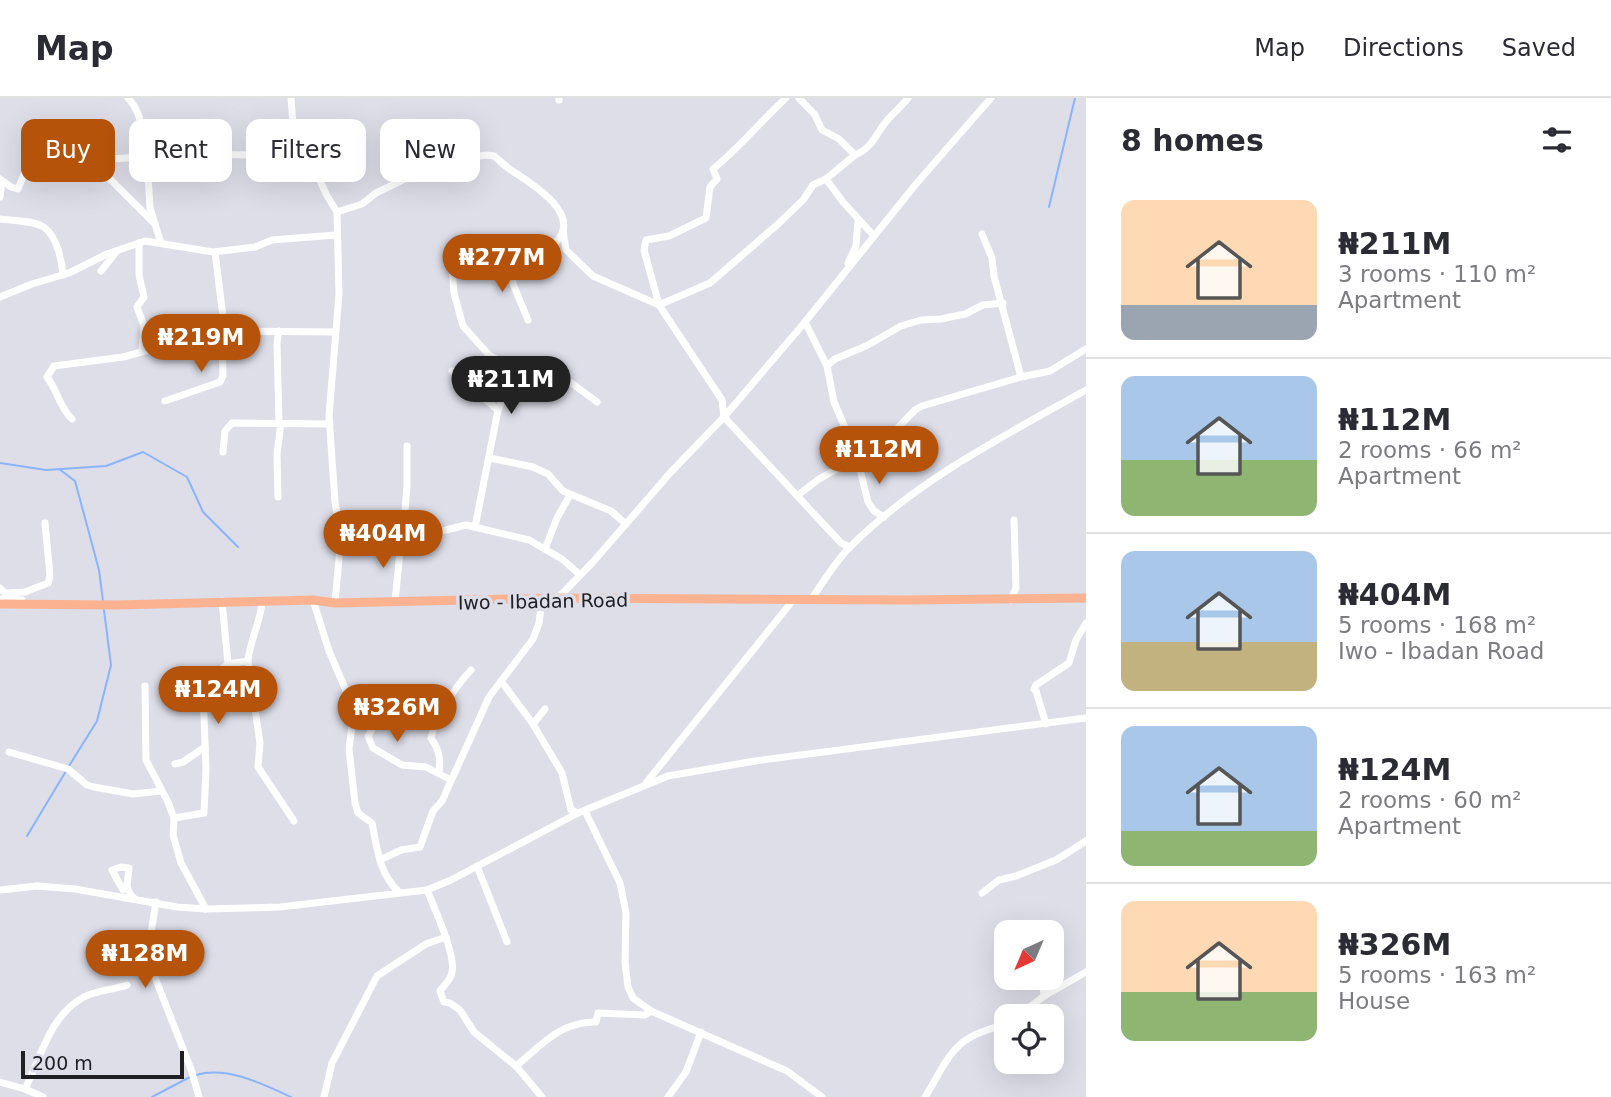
<!DOCTYPE html>
<meta charset="utf-8">
<style>
body{margin:0;font-family:"DejaVu Sans",sans-serif;background:#f7f7f7;color:#2b2b33;height:100vh;display:flex;flex-direction:column;font-size:26px;white-space:nowrap}
*{box-sizing:border-box;margin:0}
p{font-size:23px;color:#7c7c81}
.icon{flex:none;width:38px;height:38px;fill:none;stroke:currentColor;stroke-width:2;stroke-linecap:round;stroke-linejoin:round}
.map{position:relative;flex:1;overflow:hidden}
.panel{display:flex;flex-direction:column;background:#fff;width:525px}
.panel>*{flex:none}
.banner{position:absolute;left:21px;top:21px;width:665px;height:63px;display:flex;gap:14px}
.needle{width:46px;rotate:224deg}
.fabs{position:absolute;left:994px;top:822px;display:grid;gap:14px}
.fabs a{display:grid;place-items:center;width:70px;height:70px;border-radius:14px;background:#fff;box-shadow:0 7px 28px #0002;font-size:35px}
.scale{position:absolute;left:21px;bottom:18px;width:163px;box-sizing:border-box;padding-left:7px;border:4px solid #202024;border-top:0;font-size:19px;line-height:24px;white-space:nowrap;color:#202024;-webkit-text-stroke:5px #dddee8;paint-order:stroke}
.price{position:absolute;translate:-50% -60px;padding:0 16px;border-radius:24px;background:#b45309;color:#fff;font-size:23px;line-height:46px;filter:drop-shadow(0 2px 4px #0008)}
.price::after{content:'';position:absolute;left:50%;top:42px;width:21px;height:16px;margin-left:-10px;background:inherit;clip-path:polygon(0 0,100% 0,50% 100%)}
.price.active{background:#222;color:#fff}
ul{padding:0;list-style:none}
li{display:flex;align-items:center;gap:21px;height:175px;padding:0 35px}
li+li{border-top:2px solid #e1e1e2}
li span{display:grid;place-items:center;flex:none;width:196px;height:140px;border-radius:14px;color:#555}
li>.icon{margin-inline-start:auto}
span .icon{width:84px;height:84px;fill:#fffc;stroke-width:1}
li b{font-size:30px}
h2{display:flex;justify-content:space-between;align-items:center;height:84px;padding:0 35px;font-size:30px}
.chip{padding:0 24px;border-radius:14px;background:#fff;box-shadow:0 7px 28px #0002;font-size:24px;line-height:63px}
.chip.active{background:#b45309;color:#fff}
header{display:flex;align-items:center;gap:42px;box-sizing:border-box;height:98px;padding:0 35px;background:#fff;border-bottom:2px solid #e1e1e2}
header strong{font-size:33px}
nav{display:flex;gap:38px;margin-inline-start:auto;font-size:24px}
main{display:flex;flex:1;min-height:0}
.map>svg:first-child{display:block}
.lines{fill:none;stroke-linecap:round;stroke-linejoin:round}
.stream{stroke:#8ab4fe;stroke-width:2}
.minor{stroke:#fff;stroke-width:7}
.major{stroke:#fbb291;stroke-width:9}
.labels{text-anchor:middle;dominant-baseline:central;stroke-width:7;stroke-linejoin:round;paint-order:stroke}
.street-label{font-size:19px;fill:#202024;stroke:#dddee8}
</style>
<header>
<strong>Map</strong>
<nav><a>Map</a><a>Directions</a><a>Saved</a></nav>
</header>
<main>
<div class="map">
<svg width="1086" height="999" viewBox="0 0 1086 999">
<rect width="100%" height="100%" fill="#dddee8"/>
<g class="lines">
<!-- stream -->
<g class="stream">
<polyline points="1049,109 1075,0"/>
<polyline points="0,365 46,372 106,368 143,354 187,379 203,414 238,449"/>
<polyline points="59,371 75,383 99,472 103,503"/>
<polyline points="69,668 97,623 111,567 104,512"/>
<polyline points="27,738 66,673"/>
<path d="M 196,977 C 227,968 263,986 291,999"/>
<polyline points="152,999 190,979"/>
</g>
<!-- minor -->
<g class="minor">
<path d="M 128,0 C 145,17 140,44 156,56 L 265,57 L 307,53"/>
<polyline points="291,0 293,26 297,41 307,53 326,96 337,114 339,196 329,318 335,404 341,438 335,505"/>
<polyline points="559,0 559,2"/>
<path d="M 786,0 C 760,24 739,50 713,71 L 717,81 L 710,89 L 706,120 L 669,138 L 646,142 L 644,152 L 659,207 L 722,302 L 724,319 L 841,445 L 850,449"/>
<polyline points="799,0 815,17 822,32 839,41 855,57 826,81 843,104 874,138"/>
<path d="M 855,57 C 871,51 875,38 885,25 C 892,16 901,9 908,0"/>
<polyline points="147,58 150,110 161,145"/>
<polyline points="89,64 103,74 154,125"/>
<polyline points="0,81 11,89 18,91 25,74 34,60 63,69 70,63 145,59"/>
<polyline points="0,99 2,83"/>
<path d="M 337,114 L 362,106 L 376,95 L 421,73 L 463,60 L 487,57 L 494,58 C 500,63 505,68 511,72 C 529,84 581,114 558,142 C 548,154 526,158 512,163 L 513,186 L 528,222"/>
<path d="M 0,121 C 12,123 35,122 45,130 C 57,139 62,163 63,177"/>
<polyline points="563,132 566,152 593,178 659,207 710,185 777,127 803,102 813,87 826,81"/>
<polyline points="982,136 992,160 994,178 1021,279"/>
<polyline points="139,145 139,177 144,199 137,209 144,228 142,253"/>
<polyline points="215,154 225,235"/>
<polyline points="451,159 454,195 463,228 489,257 516,271 550,275 566,281 597,304"/>
<polyline points="848,165 856,148 858,122"/>
<polyline points="101,173 117,153"/>
<polyline points="0,199 32,186 69,175 107,156 145,143 213,154 255,149 272,142 336,137"/>
<polyline points="805,224 827,268 834,304 856,355 868,404 874,413 884,419"/>
<polyline points="279,233 277,245 279,325"/>
<polyline points="827,268 835,261 866,248 901,228 921,222 941,221 965,216 983,207 1003,205"/>
<polyline points="452,273 498,312"/>
<polyline points="165,303 220,284 223,278 222,236"/>
<path d="M 72,321 C 60,310 57,292 47,279 L 54,268 L 123,259 L 175,245 L 182,240 L 202,240 L 239,233 L 335,234"/>
<polyline points="223,354 225,333 232,325 330,326"/>
<polyline points="490,360 533,369 548,376 563,393 611,413 626,426"/>
<polyline points="860,369 915,312 922,308 1021,279 1050,273 1086,251"/>
<polyline points="798,397 819,381 837,371"/>
<polyline points="278,399 277,356 281,325"/>
<polyline points="475,429 498,312 516,271"/>
<polyline points="341,438 382,440 426,437 466,427 529,442 562,461 579,476"/>
<polyline points="403,438 407,388 407,348"/>
<polyline points="545,451 557,420 570,397"/>
<polyline points="0,490 5,495 25,494 48,485 50,478 45,425"/>
<polyline points="558,500 593,464 670,375 724,319 805,224 916,86 991,0"/>
<path d="M 812,500 C 824,483 835,464 850,449 C 917,382 1004,338 1086,292"/>
<polyline points="0,501 22,502"/>
<path d="M 313,502 L 329,553 L 350,602 L 353,619 L 349,651 L 355,705 L 358,715 L 372,725 C 377,750 379,775 398,793"/>
<polyline points="1011,502 1016,490 1014,422"/>
<polyline points="395,504 400,453 398,439"/>
<path d="M 262,505 C 260,525 250,542 248,563 L 260,645 L 258,669 L 294,723"/>
<polyline points="228,566 248,563"/>
<polyline points="501,583 533,626 562,675 571,712 578,715"/>
<polyline points="145,588 146,662 168,704 174,720 173,737 181,765 206,811"/>
<polyline points="362,609 377,623 368,638 373,650 402,667 426,669 451,682"/>
<polyline points="533,626 545,611"/>
<polyline points="1046,626 1036,593 1034,591 1036,587 1069,565 1076,542 1086,525"/>
<polyline points="9,654 68,671 87,687 94,689 133,696 161,693"/>
<polyline points="175,666 183,664 205,649"/>
<path d="M 439,675 C 441,660 439,652 431,640 C 437,614 453,592 471,572"/>
<polyline points="646,685 794,501"/>
<polyline points="585,713 620,785 626,815 625,864 628,889 633,900 651,913 787,973 822,999"/>
<polyline points="174,720 204,715 206,672 203,591 206,582 228,566 222,503"/>
<polyline points="380,762 401,752 420,749 433,713 442,703 489,599 533,541 539,525 542,502"/>
<polyline points="477,768 507,844"/>
<path d="M 127,789 L 123,792 L 112,772 L 121,769 L 129,770 L 127,788 C 129,794 130,797 135,801"/>
<polyline points="0,792 37,788 75,791 177,809 206,811 280,809 427,792 451,782 578,715 668,678 755,663 1086,620"/>
<path d="M 427,792 C 434,810 456,856 452,874 C 451,882 444,887 440,893 L 444,904 L 450,905 L 460,912 L 474,934 L 516,968 L 542,999"/>
<polyline points="982,795 999,782 1016,778 1056,762 1086,743"/>
<polyline points="156,804 149,847 154,877 191,971 199,999"/>
<polyline points="1035,880 1043,889 1044,898"/>
<polyline points="1017,919 1044,898 1086,874"/>
<path d="M 516,968 C 542,947 559,924 596,924 L 598,915 L 645,917 L 651,913"/>
<path d="M 0,984 L 25,991 C 41,959 50,917 84,899 C 96,892 114,892 127,887"/>
<polyline points="25,991 43,999"/>
<polyline points="324,999 332,965 377,878 426,846 446,839"/>
<polyline points="668,999 686,974 701,934"/>
<path d="M 925,999 C 938,979 948,952 969,940 C 980,933 994,930 1006,926"/>
</g>
<!-- major -->
<polyline class="major" points="0,506 116,507 313,502 335,505 558,500 907,502 1086,500"/>
</g>
<g class="labels">
<!-- street labels -->
<g class="street-label">
<text transform="translate(543 503) rotate(-1)">Iwo - Ibadan Road</text>
</g>
</g>
</svg>
<div class="fabs">
<a><svg class="needle" viewBox="-14 -14 28 28"><path d="M0-13l5 13h-10z" fill="#e53935"/><path d="M0 13l5-13h-10z" fill="#7c7c81"/></svg></a>
<a><svg class="icon" aria-label="locate" viewBox="0 0 24 24"><circle cx="12" cy="12" r="6"/><path d="M12 2v4M12 18v4M2 12h4M18 12h4"/></svg></a>
</div>
<div class="scale">200 m</div>
<b class="price" style="left:502px;top:196px">₦277M</b>
<b class="price" style="left:201px;top:276px">₦219M</b>
<b class="price active" style="left:511px;top:318px">₦211M</b>
<b class="price" style="left:879px;top:388px">₦112M</b>
<b class="price" style="left:383px;top:472px">₦404M</b>
<b class="price" style="left:218px;top:628px">₦124M</b>
<b class="price" style="left:397px;top:646px">₦326M</b>
<b class="price" style="left:145px;top:892px">₦128M</b>
<div class="banner">
<a class="chip active">Buy</a>
<a class="chip">Rent</a>
<a class="chip">Filters</a>
<a class="chip">New</a>
</div>
</div>
<section class="panel">
<h2>8 homes<svg class="icon" aria-label="filters" viewBox="0 0 24 24"><path d="M4 7h16M4 17h16"/><circle cx="9" cy="7" r="2"/><circle cx="15" cy="17" r="2"/></svg></h2>
<ul>
<li><span style="background:linear-gradient(#ffd9b3 75%,#9aa5b1 0)"><svg class="icon" aria-label="home" viewBox="0 0 24 24"><path d="M3 11l9-7 9 7M6 9v11h12V9"/></svg></span><div><b>₦211M</b><p>3 rooms · 110 m²</p><p>Apartment</p></div></li>
<li><span style="background:linear-gradient(#a9c7e8 60%,#8fb573 0)"><svg class="icon" aria-label="home" viewBox="0 0 24 24"><path d="M3 11l9-7 9 7M6 9v11h12V9"/></svg></span><div><b>₦112M</b><p>2 rooms · 66 m²</p><p>Apartment</p></div></li>
<li><span style="background:linear-gradient(#a9c7e8 65%,#c2b280 0)"><svg class="icon" aria-label="home" viewBox="0 0 24 24"><path d="M3 11l9-7 9 7M6 9v11h12V9"/></svg></span><div><b>₦404M</b><p>5 rooms · 168 m²</p><p>Iwo - Ibadan Road</p></div></li>
<li><span style="background:linear-gradient(#a9c7e8 75%,#8fb573 0)"><svg class="icon" aria-label="home" viewBox="0 0 24 24"><path d="M3 11l9-7 9 7M6 9v11h12V9"/></svg></span><div><b>₦124M</b><p>2 rooms · 60 m²</p><p>Apartment</p></div></li>
<li><span style="background:linear-gradient(#ffd9b3 65%,#8fb573 0)"><svg class="icon" aria-label="home" viewBox="0 0 24 24"><path d="M3 11l9-7 9 7M6 9v11h12V9"/></svg></span><div><b>₦326M</b><p>5 rooms · 163 m²</p><p>House</p></div></li>
</ul>
</section>
</main>
